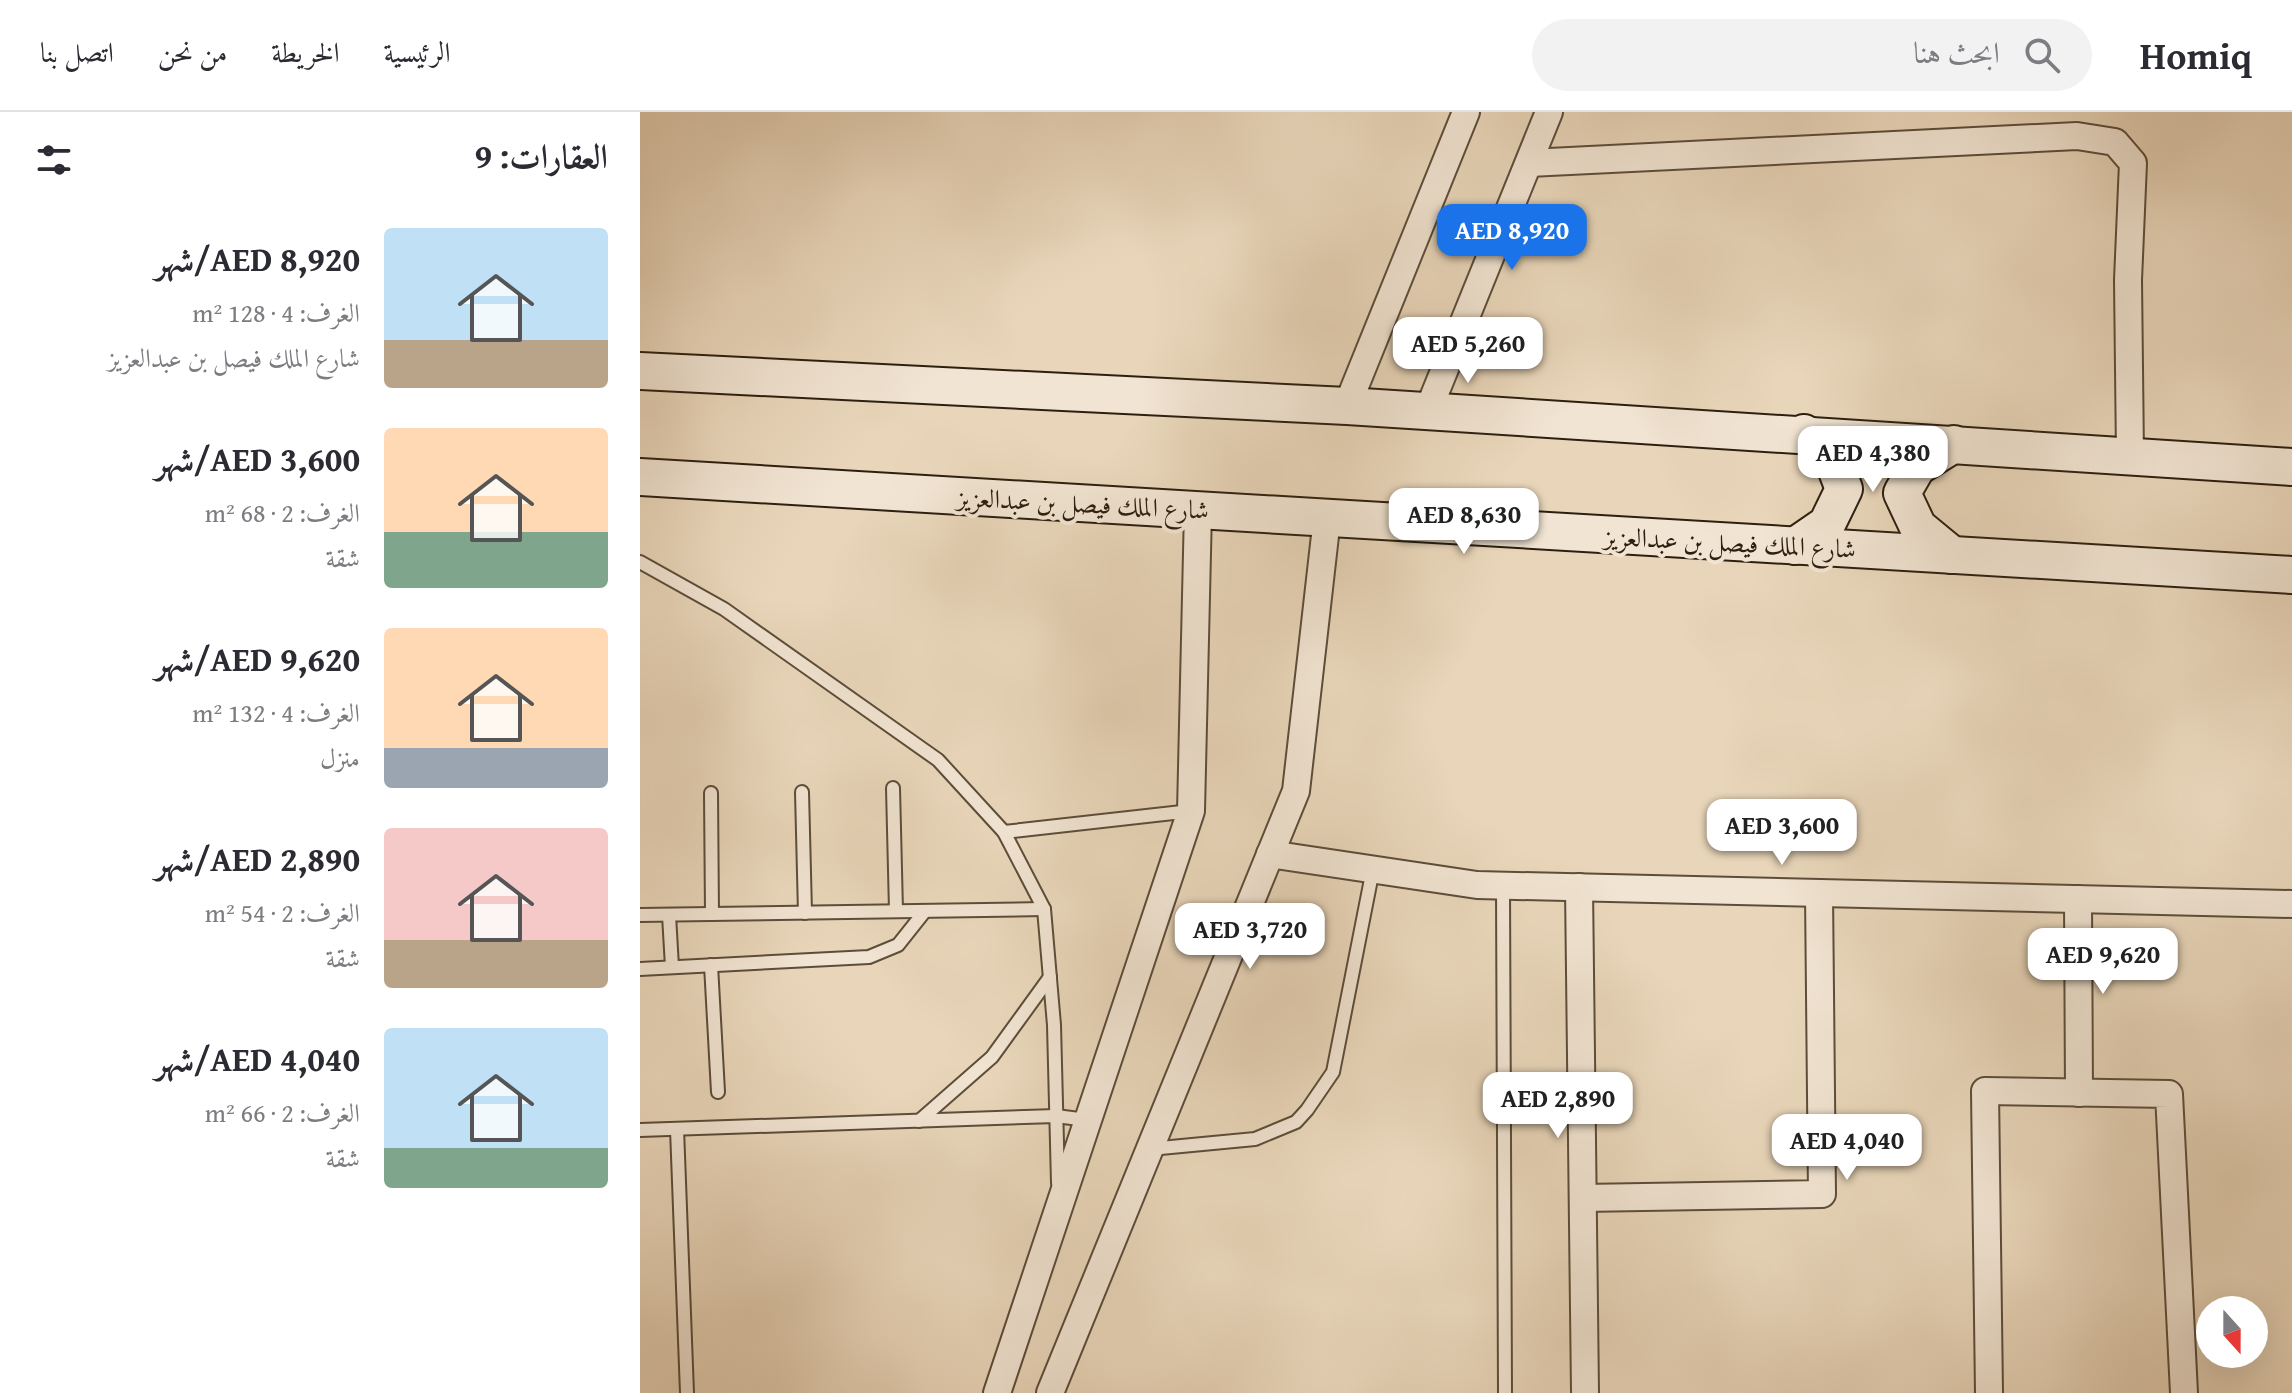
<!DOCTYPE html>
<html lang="ar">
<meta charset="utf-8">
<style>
body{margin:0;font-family:"Gentium Book Plus",Amiri,serif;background:#f2f2f3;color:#2b2b33;direction:rtl;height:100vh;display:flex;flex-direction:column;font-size:30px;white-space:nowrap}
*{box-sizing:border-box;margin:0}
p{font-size:26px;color:#7c7c81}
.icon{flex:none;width:44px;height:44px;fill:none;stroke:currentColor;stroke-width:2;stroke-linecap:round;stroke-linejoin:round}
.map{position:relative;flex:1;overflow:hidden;direction:ltr}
.panel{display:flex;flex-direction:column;background:#fff;width:640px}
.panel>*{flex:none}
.needle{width:52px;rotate:159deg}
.fabs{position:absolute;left:1556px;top:1184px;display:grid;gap:16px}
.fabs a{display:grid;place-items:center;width:72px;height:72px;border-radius:50%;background:#fff;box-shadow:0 8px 32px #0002;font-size:40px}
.price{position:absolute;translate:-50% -68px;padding:0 18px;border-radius:16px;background:#fff;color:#222;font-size:26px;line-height:52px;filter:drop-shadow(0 2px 4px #0008)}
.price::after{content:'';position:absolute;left:50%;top:48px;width:24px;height:18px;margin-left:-12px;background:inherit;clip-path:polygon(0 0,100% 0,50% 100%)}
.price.active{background:#1a73e8;color:#fff}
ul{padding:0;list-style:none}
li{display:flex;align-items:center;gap:24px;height:200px;padding:0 32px}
li span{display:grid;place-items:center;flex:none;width:224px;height:160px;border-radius:8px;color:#555}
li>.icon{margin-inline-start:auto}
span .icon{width:96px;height:96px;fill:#fffc;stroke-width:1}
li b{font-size:34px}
h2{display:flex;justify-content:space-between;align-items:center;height:96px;padding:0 32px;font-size:34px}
header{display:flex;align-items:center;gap:48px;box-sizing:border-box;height:112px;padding:0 40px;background:#fff;border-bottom:2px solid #e1e1e2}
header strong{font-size:38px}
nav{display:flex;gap:44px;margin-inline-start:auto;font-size:28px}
.search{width:560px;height:72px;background:#f2f2f3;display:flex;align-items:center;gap:20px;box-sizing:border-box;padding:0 28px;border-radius:44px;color:#7c7c81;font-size:30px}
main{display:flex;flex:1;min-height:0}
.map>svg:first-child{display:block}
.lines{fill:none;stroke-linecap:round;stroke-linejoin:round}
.lane-casing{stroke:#5c4d3a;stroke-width:16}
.street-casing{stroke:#5c4d3a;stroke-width:30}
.secondary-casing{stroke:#2d1f10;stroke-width:40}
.lane{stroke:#f1e4d2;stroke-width:12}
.street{stroke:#f1e4d2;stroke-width:26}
.secondary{stroke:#f1e4d2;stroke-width:36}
.labels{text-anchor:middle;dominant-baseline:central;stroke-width:8;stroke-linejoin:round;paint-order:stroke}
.street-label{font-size:26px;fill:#2d1f10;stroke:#f1e4d2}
</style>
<header>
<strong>Homiq</strong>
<div class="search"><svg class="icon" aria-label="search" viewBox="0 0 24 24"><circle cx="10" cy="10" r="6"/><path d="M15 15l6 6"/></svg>ابحث هنا</div>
<nav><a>الرئيسية</a><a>الخريطة</a><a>من نحن</a><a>اتصل بنا</a></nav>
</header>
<main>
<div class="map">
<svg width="1652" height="1281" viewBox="0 0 1652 1281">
<rect width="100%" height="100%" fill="#e9d6ba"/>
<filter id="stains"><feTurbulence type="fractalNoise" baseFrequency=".0025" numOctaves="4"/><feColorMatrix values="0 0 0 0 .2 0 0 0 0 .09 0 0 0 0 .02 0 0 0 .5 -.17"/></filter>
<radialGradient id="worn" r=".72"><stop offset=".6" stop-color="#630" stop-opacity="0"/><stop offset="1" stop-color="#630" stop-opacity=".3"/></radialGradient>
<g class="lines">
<defs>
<g id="lane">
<polyline points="0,450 84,497 298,648 364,720 404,797 414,913 418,1071"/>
<polyline points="253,676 256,799"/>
<polyline points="162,680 165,801"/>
<polyline points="71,681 72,802"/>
<polyline points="364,720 551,699"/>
<polyline points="863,774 865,1281"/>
<polyline points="0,803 404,797"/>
<polyline points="29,803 32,855"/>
<polyline points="71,853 78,980"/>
<polyline points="0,857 229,845 258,833 285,799"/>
<polyline points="279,1009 352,945 410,865"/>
<polyline points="37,1017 47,1281"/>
<polyline points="0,1018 416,1004 447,1008"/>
<polyline points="510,1037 615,1027 656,1010 667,998 693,960 733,757"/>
</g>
<g id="street">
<polyline points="889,51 1437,24 1475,30 1493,51 1488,168 1490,344"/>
<polyline points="707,294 826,0"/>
<polyline points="787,301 909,0"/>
<polyline points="630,742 837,773 1652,792"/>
<polyline points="939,775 945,1281"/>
<polyline points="1438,787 1439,981"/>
<polyline points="943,1086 1182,1082 1179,781"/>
<polyline points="357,1281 551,699 558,398"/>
<polyline points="410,1281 656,679 687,406"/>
<polyline points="1349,1281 1345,979 1529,982 1544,1281"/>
</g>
<g id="secondary">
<polyline points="0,259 707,294 1652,355"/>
<polyline points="0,365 1652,463"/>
<polyline points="1155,434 1187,412 1204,377 1192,346 1164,321"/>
<polyline points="1312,443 1278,415 1262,381 1277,355 1314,332"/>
</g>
</defs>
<!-- lane casing -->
<use href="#lane" class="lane-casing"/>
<!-- street casing -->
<use href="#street" class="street-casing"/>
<!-- secondary casing -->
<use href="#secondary" class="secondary-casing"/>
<!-- lane -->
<use href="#lane" class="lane"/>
<!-- street -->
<use href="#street" class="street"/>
<!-- secondary -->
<use href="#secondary" class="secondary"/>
</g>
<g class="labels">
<!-- street labels -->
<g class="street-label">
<text transform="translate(443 391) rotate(3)">شارع الملك فيصل بن عبدالعزيز</text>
<text transform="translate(1090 430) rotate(3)">شارع الملك فيصل بن عبدالعزيز</text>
</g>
</g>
<rect width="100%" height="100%" filter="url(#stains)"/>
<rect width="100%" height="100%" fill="url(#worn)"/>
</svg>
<div class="fabs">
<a><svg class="needle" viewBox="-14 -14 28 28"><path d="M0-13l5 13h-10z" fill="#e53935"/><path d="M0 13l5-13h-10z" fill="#7c7c81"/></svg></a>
</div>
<b class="price active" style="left:872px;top:160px">AED 8,920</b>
<b class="price" style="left:828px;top:273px">AED 5,260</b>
<b class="price" style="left:1233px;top:382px">AED 4,380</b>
<b class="price" style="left:824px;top:444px">AED 8,630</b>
<b class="price" style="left:1142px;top:755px">AED 3,600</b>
<b class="price" style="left:610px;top:859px">AED 3,720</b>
<b class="price" style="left:1463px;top:884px">AED 9,620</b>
<b class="price" style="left:918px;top:1028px">AED 2,890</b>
<b class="price" style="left:1207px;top:1070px">AED 4,040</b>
</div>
<section class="panel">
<h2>العقارات: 9<svg class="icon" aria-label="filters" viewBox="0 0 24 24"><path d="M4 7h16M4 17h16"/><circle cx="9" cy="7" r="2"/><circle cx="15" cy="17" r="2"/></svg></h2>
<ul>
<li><span style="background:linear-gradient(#bfe0f5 70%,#b9a48a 0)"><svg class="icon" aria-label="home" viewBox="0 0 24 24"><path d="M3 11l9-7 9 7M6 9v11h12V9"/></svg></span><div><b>AED 8,920/شهر</b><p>الغرف: 4 · 128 m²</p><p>شارع الملك فيصل بن عبدالعزيز</p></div></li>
<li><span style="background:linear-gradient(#ffd9b3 65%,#7fa58c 0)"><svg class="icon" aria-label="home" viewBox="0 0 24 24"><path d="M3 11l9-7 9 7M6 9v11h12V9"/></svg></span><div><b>AED 3,600/شهر</b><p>الغرف: 2 · 68 m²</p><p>شقة</p></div></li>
<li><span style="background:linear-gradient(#ffd9b3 75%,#9aa5b1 0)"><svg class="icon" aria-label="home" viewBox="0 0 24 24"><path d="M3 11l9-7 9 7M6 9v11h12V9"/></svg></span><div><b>AED 9,620/شهر</b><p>الغرف: 4 · 132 m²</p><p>منزل</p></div></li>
<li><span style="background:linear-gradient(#f6c9c9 70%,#b9a48a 0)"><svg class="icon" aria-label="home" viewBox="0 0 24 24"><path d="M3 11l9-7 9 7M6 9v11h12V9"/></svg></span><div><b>AED 2,890/شهر</b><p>الغرف: 2 · 54 m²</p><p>شقة</p></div></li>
<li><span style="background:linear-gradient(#bfe0f5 75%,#7fa58c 0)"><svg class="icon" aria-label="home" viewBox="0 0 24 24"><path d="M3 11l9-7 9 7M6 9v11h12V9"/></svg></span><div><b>AED 4,040/شهر</b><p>الغرف: 2 · 66 m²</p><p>شقة</p></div></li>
</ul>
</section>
</main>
